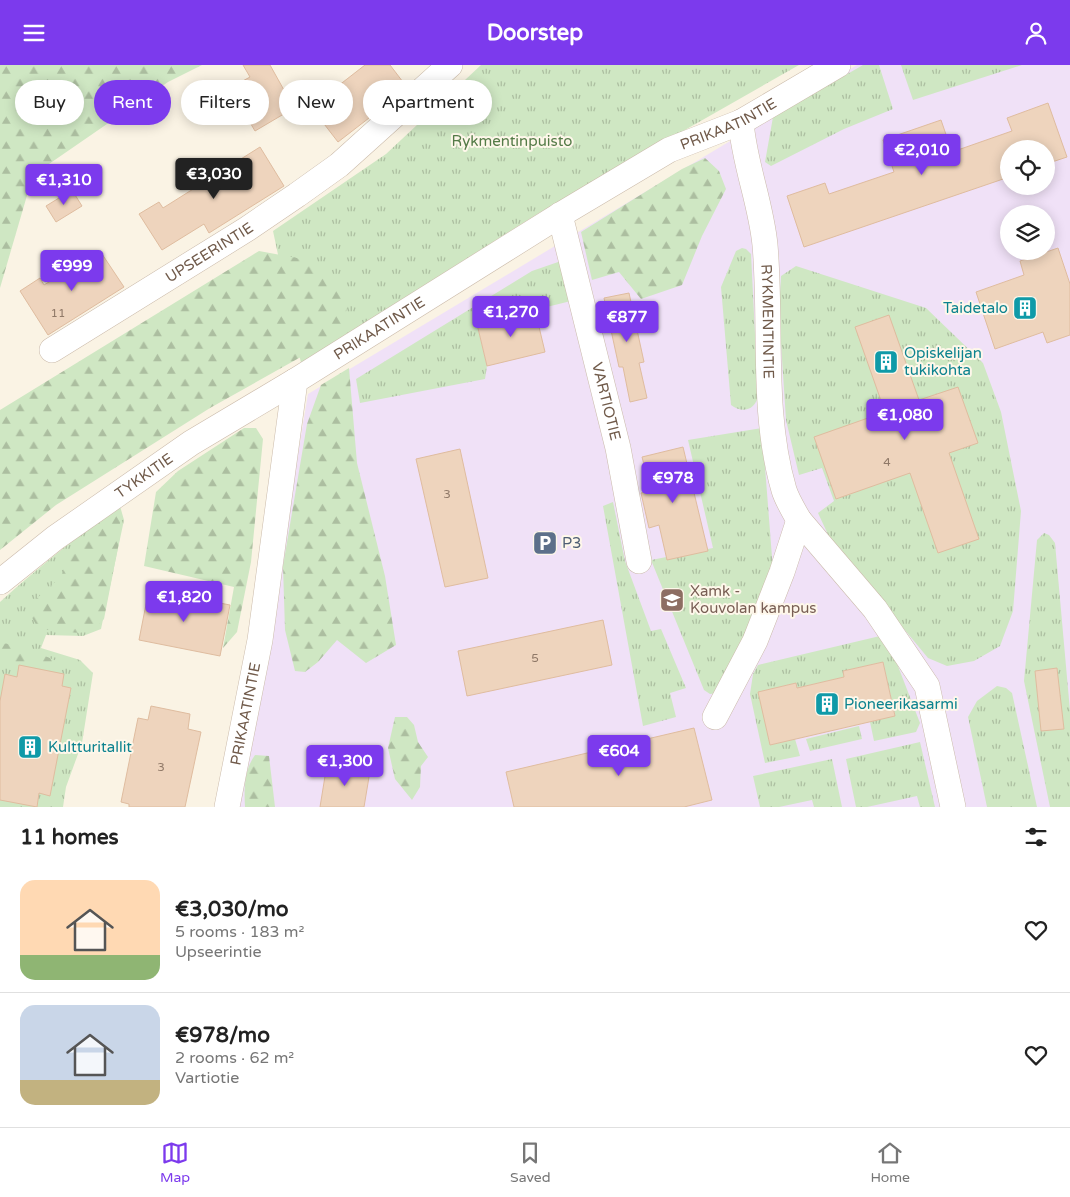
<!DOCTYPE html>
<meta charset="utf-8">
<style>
body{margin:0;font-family:"Varela Round",sans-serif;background:#f6f6f6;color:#222;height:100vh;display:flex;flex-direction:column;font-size:19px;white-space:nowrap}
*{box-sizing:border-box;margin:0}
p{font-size:16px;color:#767676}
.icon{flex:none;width:28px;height:28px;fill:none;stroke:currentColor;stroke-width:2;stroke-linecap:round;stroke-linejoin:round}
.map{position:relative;height:742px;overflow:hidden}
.drawer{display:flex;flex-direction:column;background:#fff;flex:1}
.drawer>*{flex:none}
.banner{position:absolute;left:15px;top:15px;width:500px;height:45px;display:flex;gap:10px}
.fabs{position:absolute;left:1000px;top:75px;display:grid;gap:10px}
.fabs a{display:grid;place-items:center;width:55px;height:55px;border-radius:50%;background:#fff;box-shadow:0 2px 12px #0003;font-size:25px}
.price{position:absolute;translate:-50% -42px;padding:0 11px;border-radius:5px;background:#7c3aed;color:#fff;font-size:16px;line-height:32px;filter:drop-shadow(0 1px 2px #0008)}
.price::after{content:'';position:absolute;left:50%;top:30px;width:15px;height:11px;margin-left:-8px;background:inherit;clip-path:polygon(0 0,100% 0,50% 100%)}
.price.current{background:#222;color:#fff}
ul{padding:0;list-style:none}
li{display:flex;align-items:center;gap:15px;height:125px;padding:0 20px}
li+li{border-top:1px solid #e0e0e0}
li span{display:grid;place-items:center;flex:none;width:140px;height:100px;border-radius:15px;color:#555}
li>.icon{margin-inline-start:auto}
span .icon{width:60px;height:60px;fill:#fffc;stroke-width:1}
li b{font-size:21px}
h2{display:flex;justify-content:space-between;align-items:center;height:60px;padding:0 20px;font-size:21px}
.tag{padding:0 18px;border-radius:22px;background:#fff;box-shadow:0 2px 12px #0003;font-size:18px;line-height:45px}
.tag.current{background:#7c3aed;color:#fff}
header{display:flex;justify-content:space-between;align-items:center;height:65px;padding:0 20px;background:#7c3aed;color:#fff;font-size:22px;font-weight:700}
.dock{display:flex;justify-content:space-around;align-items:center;height:70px;border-top:1px solid #e0e0e0;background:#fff;font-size:14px;color:#767676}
.dock a{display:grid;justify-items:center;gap:2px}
.dock .current{color:#7c3aed}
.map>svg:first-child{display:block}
.education{fill:#f0e1f7;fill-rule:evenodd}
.grass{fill:url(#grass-tufts)}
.forest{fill:url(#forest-firs)}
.building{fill:#eed4bd;stroke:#dfbc9f}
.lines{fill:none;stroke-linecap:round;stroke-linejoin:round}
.minor-casing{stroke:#cbbbab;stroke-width:26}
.minor{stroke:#fff;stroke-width:25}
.labels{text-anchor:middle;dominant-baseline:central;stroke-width:4;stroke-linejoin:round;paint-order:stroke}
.number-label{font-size:12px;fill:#907968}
.street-label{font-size:15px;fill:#715b4b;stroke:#fef7ea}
.park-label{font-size:15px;fill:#547b47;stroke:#fef7ea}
.culture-label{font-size:15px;fill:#0d838f;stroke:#fef7ea;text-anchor:start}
.service-label{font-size:15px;fill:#4e5e75;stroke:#fef7ea;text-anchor:start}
.education-label{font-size:15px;fill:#785e54;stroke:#fef7ea;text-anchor:start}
</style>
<header><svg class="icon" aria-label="menu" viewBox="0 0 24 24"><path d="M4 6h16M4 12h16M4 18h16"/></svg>Doorstep<svg class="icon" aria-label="person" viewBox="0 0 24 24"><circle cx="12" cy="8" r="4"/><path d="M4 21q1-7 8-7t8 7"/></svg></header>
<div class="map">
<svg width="1070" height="742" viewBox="0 0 1070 742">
<defs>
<pattern id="grass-tufts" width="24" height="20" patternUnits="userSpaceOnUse" patternTransform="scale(1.25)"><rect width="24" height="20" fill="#cfe7c3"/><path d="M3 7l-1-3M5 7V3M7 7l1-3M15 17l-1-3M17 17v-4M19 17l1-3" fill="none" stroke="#acbea0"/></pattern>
<pattern id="forest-firs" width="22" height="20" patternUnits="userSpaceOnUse" patternTransform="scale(1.25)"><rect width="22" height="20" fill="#cfe7c3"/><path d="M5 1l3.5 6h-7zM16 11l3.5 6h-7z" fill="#acbea0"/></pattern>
</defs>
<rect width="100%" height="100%" fill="#faf3e4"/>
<!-- education -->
<path class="education" d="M 857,0 L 1070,0 L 1070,742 L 239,742 L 308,329 ZM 1009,84 L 1046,84 L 1046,121 L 1009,121 ZM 1009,149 L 1046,149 L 1046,186 L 1009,186 Z"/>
<!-- grass -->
<g class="grass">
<polygon points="481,0 799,0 539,148 301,298 273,166 386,89"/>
<polygon points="863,0 879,0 893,44 844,64 771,101 765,97 773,52"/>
<polygon points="901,0 1022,0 913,35"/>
<path d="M 742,183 L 746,184 L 751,189 L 758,330 C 756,345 742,349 731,340 L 721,222 L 736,186 Z"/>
<polygon points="561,196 571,236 477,259 487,301 485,314 360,338 356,314 532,206"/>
<polygon points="796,201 926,243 983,298 1001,347 1021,446 1013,546 1000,581 974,596 947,601 928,593 831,476 818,448 834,436 822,403 799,410 786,355 779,248 781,211"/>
<polygon points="762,363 773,505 718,628 710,629 704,625 651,495 713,483 688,375"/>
<polygon points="613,437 625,496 651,566 661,564 686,623 670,628 676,652 643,661 603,441"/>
<path d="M 120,441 L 124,455 L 101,564 L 83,571 L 46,570 L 41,583 L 80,595 L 93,608 L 82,678 L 66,722 L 63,742 L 0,742 L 0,537 C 38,503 78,470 120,441 Z"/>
<polygon points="1044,468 1049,470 1055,478 1070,646 1070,742 1050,742 1024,616 1037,475"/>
<polygon points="880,571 896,596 920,658 916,667 874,676 870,657 895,650 883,597 843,606 844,612 797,623 796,618 759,627 770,680 795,674 800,691 765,698 750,629 753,609 758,600"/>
<polygon points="997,621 1006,623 1012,628 1037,742 987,742 968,652 977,636"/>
<polygon points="859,661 862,674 810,686 806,674"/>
<polygon points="920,677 935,742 920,742 917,731 867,742 856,742 846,694"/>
<polygon points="832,694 842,742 814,742 812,735 779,742 760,742 753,711"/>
</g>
<!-- forest -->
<g class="forest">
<polygon points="0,0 202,0 168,17 33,110 0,223"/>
<polygon points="705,93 719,106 726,124 702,171 682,220 641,234 619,207 592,215 581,167 682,104"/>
<polygon points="259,186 297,193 351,228 340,270 210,343 56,440 0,485 0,345"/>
<polygon points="349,303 357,398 385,511 396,580 366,598 337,575 318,597 305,607 295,606 285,565 283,501 307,359 321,320"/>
<polygon points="244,363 256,363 263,374 251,497 237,567 223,583 234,522 144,501 156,427 178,406"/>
<polygon points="115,447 120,456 120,472 104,554 94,565 79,568 39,564 29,548 36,534 61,512 70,487"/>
<path d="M 0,578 C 22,580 43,590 63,599 L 19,597 L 3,600 L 0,606 Z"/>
<polygon points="395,652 407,652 414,660 418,677 428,692 421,701 420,722 412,735 395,714 388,683"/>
<path d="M 255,690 L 269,691 L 275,742 L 245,742 C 244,724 244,705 255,690 Z"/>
</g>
<!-- building -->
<g class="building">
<polygon points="243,0 270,0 294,43 255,66 230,23 250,12"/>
<polygon points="365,0 390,0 406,21 369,53 338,77 311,42"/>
<polygon points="1048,38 1067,92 1046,99 1046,84 1009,84 1009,112 804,182 787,131 825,118 829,129 894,107 883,75 941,55 952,87 1012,66 1007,53"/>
<polygon points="260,82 284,121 209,168 204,159 162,185 139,149 159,137 163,143"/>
<polygon points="72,125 82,141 56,157 46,141"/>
<polygon points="1058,183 1070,219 1070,270 1047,278 1043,267 995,284 976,227 1024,210 1020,196"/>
<polygon points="100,186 124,222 48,270 20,226 40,213 44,220"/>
<polygon points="629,228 644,297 639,298 647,333 630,337 623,302 619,302 604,233"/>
<polygon points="535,245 545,287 487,301 477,259"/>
<polygon points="889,250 919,335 958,322 978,378 949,388 979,474 938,488 910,408 836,434 814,372 885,347 855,262"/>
<polygon points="683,382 708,486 667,495 659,460 649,463 641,428 651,426 642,392"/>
<polygon points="460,384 488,513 445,522 416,394"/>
<polygon points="149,524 230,540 220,591 139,575"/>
<polygon points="603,555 612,600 467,631 458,586"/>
<polygon points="883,597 895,651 770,680 758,627 796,618 797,623 844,612 843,606"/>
<polygon points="19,600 64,609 62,621 71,623 50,731 39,728 37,742 0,735 0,636 5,609 17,612"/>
<polygon points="1057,603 1064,664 1041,666 1035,606"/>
<polygon points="151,641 190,649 188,664 201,667 185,742 129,742 129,739 121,737 138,653 148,655"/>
<polygon points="694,663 712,735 684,742 514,742 506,707"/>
<polygon points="327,699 370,706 364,742 320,742"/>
</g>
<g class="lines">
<defs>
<g id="minor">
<path id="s1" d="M 741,57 C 744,98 761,138 765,180 C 772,260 761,347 784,425 C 787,435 794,446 799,455"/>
<path id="s2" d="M 560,150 L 618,383 L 639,496"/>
<path id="s3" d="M 52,285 L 247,164 L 297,130 L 339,100 L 450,0"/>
<path id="s4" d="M 0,517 L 55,473 L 191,378 L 295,316"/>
<polyline points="715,652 755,576 782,507 799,455 875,544 927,621 953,742"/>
<path id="s5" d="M 227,742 L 260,575 L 295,316 L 560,150 L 669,85 L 741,57 L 838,0"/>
</g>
</defs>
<!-- minor casing -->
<use href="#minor" class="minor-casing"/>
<!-- minor -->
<use href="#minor" class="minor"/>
</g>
<!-- icons -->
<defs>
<symbol id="building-square" viewBox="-11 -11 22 22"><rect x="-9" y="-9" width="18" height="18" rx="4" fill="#0f9aa8" stroke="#fef7ea"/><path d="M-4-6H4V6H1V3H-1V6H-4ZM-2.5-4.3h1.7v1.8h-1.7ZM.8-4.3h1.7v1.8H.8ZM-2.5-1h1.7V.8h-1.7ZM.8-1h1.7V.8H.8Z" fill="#fff"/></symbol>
<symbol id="parking-square" viewBox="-11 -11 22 22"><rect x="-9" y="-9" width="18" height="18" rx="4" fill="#5c6f8a" stroke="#fef7ea"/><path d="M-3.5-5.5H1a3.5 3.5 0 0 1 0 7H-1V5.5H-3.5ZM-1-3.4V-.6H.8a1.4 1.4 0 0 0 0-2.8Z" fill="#fff"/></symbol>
<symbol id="university-square" viewBox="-11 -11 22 22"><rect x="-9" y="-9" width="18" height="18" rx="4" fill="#8d6e63" stroke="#fef7ea"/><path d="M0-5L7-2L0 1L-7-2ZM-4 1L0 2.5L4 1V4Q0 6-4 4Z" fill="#fff"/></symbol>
</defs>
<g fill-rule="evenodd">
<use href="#building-square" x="1011" y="229" width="28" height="28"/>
<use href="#building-square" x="872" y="283" width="28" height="28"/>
<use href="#parking-square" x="531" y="464" width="28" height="28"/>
<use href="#university-square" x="658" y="521" width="28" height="28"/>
<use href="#building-square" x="813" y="625" width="28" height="28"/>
<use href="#building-square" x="16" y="668" width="28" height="28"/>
</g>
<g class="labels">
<!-- number labels -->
<g class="number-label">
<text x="58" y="248">11</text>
<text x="887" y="397">4</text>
<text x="447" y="429">3</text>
<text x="535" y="593">5</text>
<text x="161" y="702">3</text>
</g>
<!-- street labels -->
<g class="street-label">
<text stroke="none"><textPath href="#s5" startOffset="936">PRIKAATINTIE</textPath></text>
<text stroke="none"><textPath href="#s3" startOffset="185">UPSEERINTIE</textPath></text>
<text stroke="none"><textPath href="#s1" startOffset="202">RYKMENTINTIE</textPath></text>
<text stroke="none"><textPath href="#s5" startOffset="531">PRIKAATINTIE</textPath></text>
<text stroke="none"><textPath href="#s2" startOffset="192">VARTIOTIE</textPath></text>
<text stroke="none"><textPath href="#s4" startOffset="179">TYKKITIE</textPath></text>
<text stroke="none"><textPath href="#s5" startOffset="95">PRIKAATINTIE</textPath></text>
</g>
<!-- park labels -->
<g class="park-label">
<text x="512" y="76">Rykmentinpuisto</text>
</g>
<!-- culture labels -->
<g class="culture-label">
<text x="1008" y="243" text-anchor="end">Taidetalo</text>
<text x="904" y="288">Opiskelijan<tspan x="904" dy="17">tukikohta</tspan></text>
<text x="844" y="639">Pioneerikasarmi</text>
<text x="48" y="682">Kultturitallit</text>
</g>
<!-- service labels -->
<g class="service-label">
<text x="562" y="478">P3</text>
</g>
<!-- education labels -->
<g class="education-label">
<text x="690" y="526">Xamk -<tspan x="690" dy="17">Kouvolan kampus</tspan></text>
</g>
</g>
</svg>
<div class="fabs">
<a><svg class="icon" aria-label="locate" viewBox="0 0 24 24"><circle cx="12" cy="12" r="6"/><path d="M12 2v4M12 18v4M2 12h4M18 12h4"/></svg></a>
<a><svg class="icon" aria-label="layers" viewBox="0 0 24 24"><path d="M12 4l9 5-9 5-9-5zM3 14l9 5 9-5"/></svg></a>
</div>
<b class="price" style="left:922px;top:111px">€2,010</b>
<b class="price current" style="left:214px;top:135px">€3,030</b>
<b class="price" style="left:64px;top:141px">€1,310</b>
<b class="price" style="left:72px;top:227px">€999</b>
<b class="price" style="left:511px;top:273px">€1,270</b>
<b class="price" style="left:627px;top:278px">€877</b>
<b class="price" style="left:905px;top:376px">€1,080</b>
<b class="price" style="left:673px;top:439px">€978</b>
<b class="price" style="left:184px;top:558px">€1,820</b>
<b class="price" style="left:619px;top:712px">€604</b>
<b class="price" style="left:345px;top:722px">€1,300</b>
<div class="banner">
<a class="tag">Buy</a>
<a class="tag current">Rent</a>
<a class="tag">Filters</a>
<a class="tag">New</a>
<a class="tag">Apartment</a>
</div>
</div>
<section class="drawer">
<h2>11 homes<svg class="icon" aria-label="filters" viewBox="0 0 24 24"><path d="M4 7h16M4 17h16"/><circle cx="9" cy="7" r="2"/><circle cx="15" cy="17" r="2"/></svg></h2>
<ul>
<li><span style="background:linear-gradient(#ffd9b3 75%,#8fb573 0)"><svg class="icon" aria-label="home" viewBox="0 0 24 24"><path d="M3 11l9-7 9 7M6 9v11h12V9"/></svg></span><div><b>€3,030/mo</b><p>5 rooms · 183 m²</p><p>Upseerintie</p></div><svg class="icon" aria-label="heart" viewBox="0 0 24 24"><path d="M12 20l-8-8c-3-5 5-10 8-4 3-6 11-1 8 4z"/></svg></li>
<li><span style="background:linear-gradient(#c9d6e8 75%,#c2b280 0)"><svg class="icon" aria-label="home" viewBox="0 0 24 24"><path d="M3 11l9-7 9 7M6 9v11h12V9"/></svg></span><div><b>€978/mo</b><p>2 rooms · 62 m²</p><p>Vartiotie</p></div><svg class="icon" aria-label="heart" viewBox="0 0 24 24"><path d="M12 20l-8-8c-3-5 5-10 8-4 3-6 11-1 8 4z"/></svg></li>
</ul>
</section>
<nav class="dock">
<a class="current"><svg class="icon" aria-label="map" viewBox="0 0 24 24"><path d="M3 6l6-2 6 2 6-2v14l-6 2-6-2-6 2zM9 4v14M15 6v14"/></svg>Map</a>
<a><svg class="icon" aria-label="saved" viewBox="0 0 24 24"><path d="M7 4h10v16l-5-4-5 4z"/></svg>Saved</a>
<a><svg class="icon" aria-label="home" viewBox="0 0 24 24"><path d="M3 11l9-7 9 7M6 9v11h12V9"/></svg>Home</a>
</nav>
